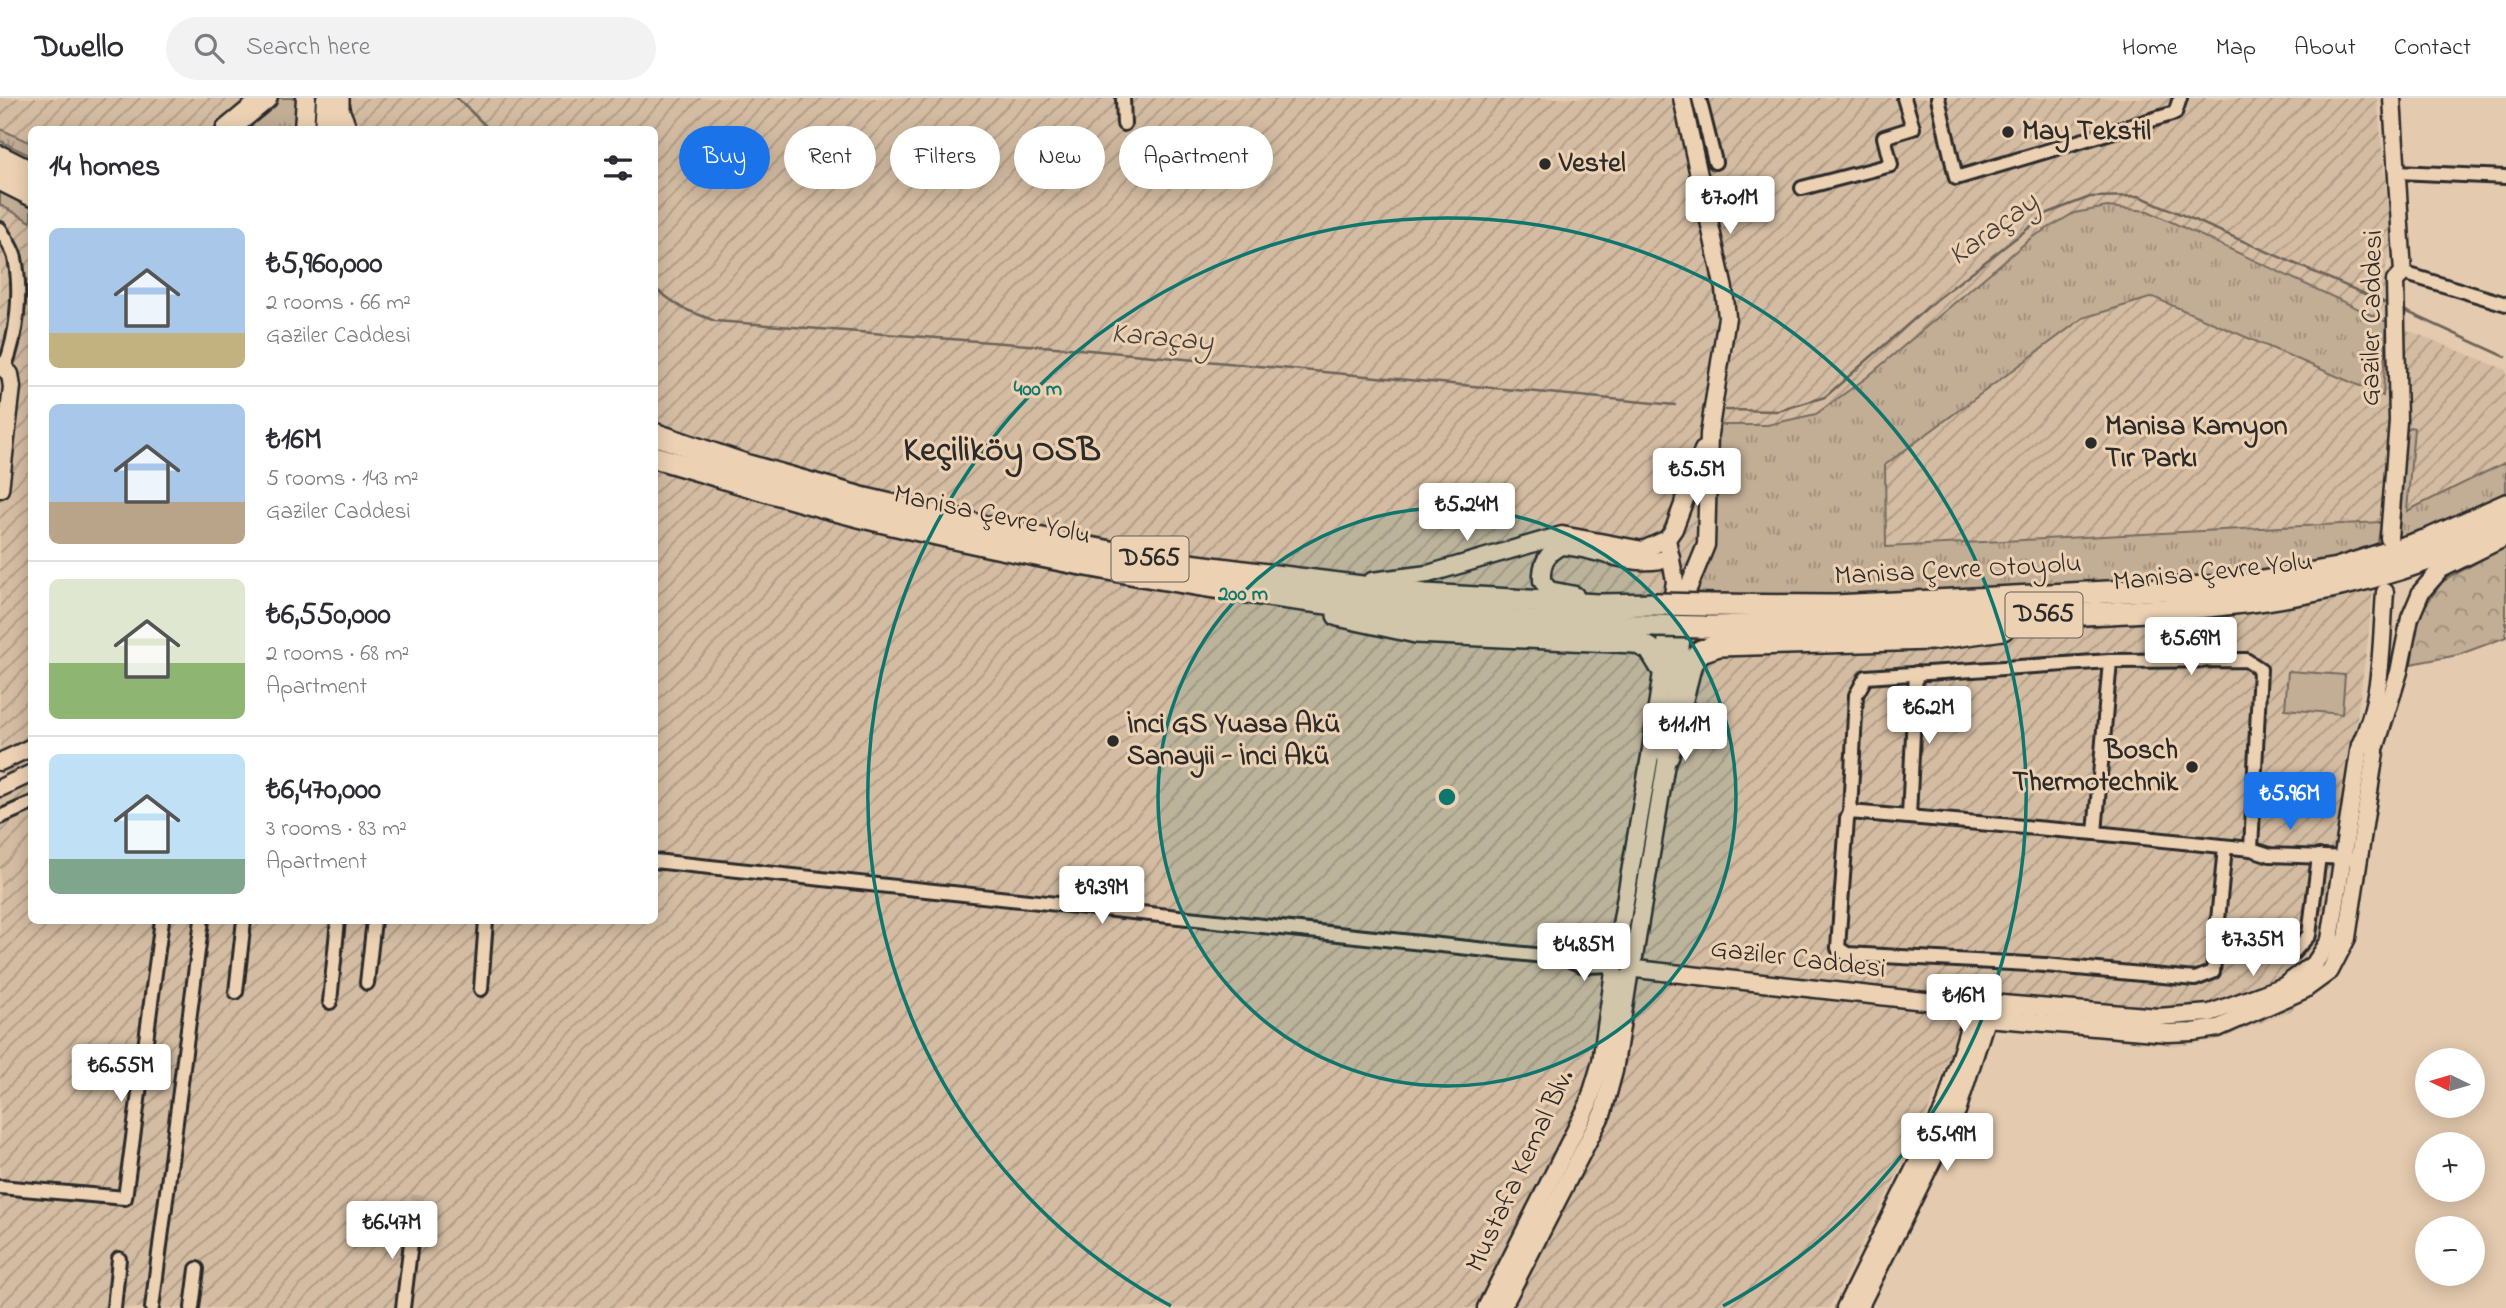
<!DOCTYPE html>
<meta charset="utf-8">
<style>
body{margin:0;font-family:"Indie Flower",sans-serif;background:#f2f2f3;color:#2b2b33;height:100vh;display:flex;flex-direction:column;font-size:26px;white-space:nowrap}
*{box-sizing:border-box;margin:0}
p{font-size:23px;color:#7c7c81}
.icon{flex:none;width:38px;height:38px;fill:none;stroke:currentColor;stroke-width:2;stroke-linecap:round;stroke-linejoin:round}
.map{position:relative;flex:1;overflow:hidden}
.drawer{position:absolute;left:28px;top:28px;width:630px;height:798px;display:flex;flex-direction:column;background:#fff;border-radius:10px;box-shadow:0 4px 18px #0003}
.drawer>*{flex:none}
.guide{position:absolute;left:679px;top:28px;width:665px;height:63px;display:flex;gap:14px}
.needle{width:46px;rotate:275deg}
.tools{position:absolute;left:2415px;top:950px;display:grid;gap:14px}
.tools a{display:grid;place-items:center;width:70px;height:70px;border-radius:50%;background:#fff;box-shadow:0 4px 18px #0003;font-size:35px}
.price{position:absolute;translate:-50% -60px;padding:0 16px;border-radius:7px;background:#fff;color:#222;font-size:23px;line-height:46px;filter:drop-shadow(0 2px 4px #0008)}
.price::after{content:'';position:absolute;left:50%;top:42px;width:21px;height:16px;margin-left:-10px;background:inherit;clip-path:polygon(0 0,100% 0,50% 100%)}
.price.selected{background:#1a73e8;color:#fff}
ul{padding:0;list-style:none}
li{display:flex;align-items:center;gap:21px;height:175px;padding:0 21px}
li+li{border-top:2px solid #e1e1e2}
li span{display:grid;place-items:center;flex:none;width:196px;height:140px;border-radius:10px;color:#555}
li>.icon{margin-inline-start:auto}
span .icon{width:84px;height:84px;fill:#fffc;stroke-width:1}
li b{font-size:30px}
h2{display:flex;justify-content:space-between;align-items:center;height:84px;padding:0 21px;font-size:30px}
.chip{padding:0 24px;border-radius:32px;background:#fff;box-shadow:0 4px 18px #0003;font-size:24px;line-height:63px}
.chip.selected{background:#1a73e8;color:#fff}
header{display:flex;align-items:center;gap:42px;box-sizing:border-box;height:98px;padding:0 35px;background:#fff;border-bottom:2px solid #e1e1e2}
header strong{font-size:33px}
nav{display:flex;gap:38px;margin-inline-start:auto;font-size:24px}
.search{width:490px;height:63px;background:#f2f2f3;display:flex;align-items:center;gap:18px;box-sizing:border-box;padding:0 24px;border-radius:38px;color:#7c7c81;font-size:26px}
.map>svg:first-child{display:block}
.industrial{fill:url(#industrial-furrows);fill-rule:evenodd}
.grass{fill:url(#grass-tufts);stroke:#766c60;stroke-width:2}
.forest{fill:url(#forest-crowns);stroke:#766c60;stroke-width:2}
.pitch{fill:#c2ad95;stroke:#766c60;stroke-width:2}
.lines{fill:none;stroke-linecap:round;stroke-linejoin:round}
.stream{stroke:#6c6359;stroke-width:2.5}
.street-tunnel{stroke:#bfaa94;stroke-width:12;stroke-dasharray:12 6;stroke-linecap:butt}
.street-casing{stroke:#2b2b2b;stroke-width:18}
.secondary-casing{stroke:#2b2b2b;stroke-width:21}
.primary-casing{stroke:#2b2b2b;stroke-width:23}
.highway-casing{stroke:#2b2b2b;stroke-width:26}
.street{stroke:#ecd1b3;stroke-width:12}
.secondary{stroke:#ecd1b3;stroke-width:16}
.primary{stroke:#ecd1b3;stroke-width:18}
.highway{stroke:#ecd1b3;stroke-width:21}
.highway-bridge-casing{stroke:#2b2b2b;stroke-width:26;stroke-linecap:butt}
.highway-bridge{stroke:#ecd1b3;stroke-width:21}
.ring{fill:none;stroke:#0f766e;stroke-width:3.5}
.poi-dot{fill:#2b2b2b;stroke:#ecd1b3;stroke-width:2.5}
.labels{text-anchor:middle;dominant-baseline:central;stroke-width:6;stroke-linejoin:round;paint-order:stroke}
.shield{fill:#ecd1b3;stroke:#655d54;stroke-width:2}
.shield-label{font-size:26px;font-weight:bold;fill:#2b2b2b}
.poi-label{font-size:28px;font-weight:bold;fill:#2b2b2b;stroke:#ecd1b3;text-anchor:start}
.street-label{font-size:28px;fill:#2b2b2b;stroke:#ecd1b3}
.water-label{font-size:30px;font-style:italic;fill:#46423e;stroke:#ecd1b3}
.district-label{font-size:35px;font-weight:bold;fill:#2b2b2b;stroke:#ecd1b3}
.centre{fill:#0f766e;stroke:#ecd1b3;stroke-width:3.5}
.ring-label{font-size:21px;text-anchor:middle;font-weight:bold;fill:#0f766e;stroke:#ecd1b3;stroke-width:6;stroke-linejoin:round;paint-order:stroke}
</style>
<header>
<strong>Dwello</strong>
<div class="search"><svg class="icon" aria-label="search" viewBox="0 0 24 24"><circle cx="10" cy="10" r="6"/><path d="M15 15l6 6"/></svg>Search here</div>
<nav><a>Home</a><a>Map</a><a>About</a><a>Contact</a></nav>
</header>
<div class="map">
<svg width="2506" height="1210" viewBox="0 0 2506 1210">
<defs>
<pattern id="industrial-furrows" width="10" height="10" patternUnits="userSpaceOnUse" patternTransform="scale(1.75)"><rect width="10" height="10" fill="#d4bca2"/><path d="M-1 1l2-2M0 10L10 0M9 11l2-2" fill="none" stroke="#ac9984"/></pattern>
<pattern id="grass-tufts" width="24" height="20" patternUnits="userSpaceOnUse" patternTransform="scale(1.75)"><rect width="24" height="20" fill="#c2ad95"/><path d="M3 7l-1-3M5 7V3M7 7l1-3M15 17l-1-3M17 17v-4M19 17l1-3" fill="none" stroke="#9e8d7a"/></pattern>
<pattern id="forest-crowns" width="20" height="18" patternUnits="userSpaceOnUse" patternTransform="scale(1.75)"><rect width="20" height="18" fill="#c2ad95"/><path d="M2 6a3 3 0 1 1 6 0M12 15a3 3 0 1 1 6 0" fill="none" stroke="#9e8d7a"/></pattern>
</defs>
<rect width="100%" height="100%" fill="#e4caae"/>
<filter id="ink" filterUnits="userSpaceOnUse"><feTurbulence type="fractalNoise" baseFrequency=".0143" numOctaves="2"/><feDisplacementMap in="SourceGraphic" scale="14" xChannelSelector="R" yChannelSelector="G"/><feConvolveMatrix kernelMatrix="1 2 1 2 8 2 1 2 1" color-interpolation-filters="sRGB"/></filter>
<g filter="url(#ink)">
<!-- industrial -->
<path class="industrial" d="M 0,0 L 2377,0 L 2392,145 L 2386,169 L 2387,224 L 2506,272 L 2506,381 L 2429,423 L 2378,441 L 2369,533 L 2321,882 L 2290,913 L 2220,941 L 2177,948 L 1961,926 L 1926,1019 L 1829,1210 L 0,1210 ZM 32,32 L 654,32 L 654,822 L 32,822 Z"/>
<!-- grass -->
<g class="grass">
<polygon points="276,0 297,0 294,31 241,32"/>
<polygon points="0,31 31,45 31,58 0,43"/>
<polygon points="0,92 31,108 31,124 0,107"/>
<polygon points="2107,109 2148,113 2387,224 2383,298 2153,199 2083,220 1885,367 1886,449 2381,424 2377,451 2331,463 2234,479 1836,500 1692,494 1709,413 1718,327 1767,327 1816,316 1866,280 2031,140 2074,115"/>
<polygon points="2410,329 2414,330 2407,413 2506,364 2506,395 2397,446 2406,333"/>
</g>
<!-- forest -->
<polygon class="forest" points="2506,448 2506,539 2458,557 2411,566 2419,517 2442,484"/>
<!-- pitch -->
<polygon class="pitch" points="2288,573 2345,577 2342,616 2285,611"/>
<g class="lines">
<!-- stream -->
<g class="stream">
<polyline points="457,0 490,32"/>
<polyline points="654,190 682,210 715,223 1068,250 1675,307"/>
<polyline points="2401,211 2506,259"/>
<polyline points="1725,312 1778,313 1825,299 1936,202 2048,115 2090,99 2139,98 2388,206"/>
</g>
<!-- street-tunnel -->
<polyline class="street-tunnel" points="414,1120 417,1097"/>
<defs>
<g id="street">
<polyline points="1123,0 1124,26"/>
<polyline points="1699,0 1715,64"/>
<polyline points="1938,0 1956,80 2175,15 2180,0"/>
<polyline points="2398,74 2506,79"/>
<polyline points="1802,90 1891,67 1884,39 1913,30 1904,0"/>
<path d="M 0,131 C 5,140 13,151 15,160 C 22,195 17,237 5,268"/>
<polyline points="2403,175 2506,206"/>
<polyline points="1850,714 1856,597 1866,579 2110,563"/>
<polyline points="1909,718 1916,575"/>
<polyline points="0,719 32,705"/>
<polyline points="2095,735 2110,563 2246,562 2260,571 2251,751"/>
<polyline points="2225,749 2213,874 2195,881 2045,867 1847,856 1838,850 1847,721 1850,714 2095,735 2251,751 2270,757 2350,760"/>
<polyline points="654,763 1553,859 1613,859"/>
<polyline points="2290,858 2309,837 2319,758"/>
<polyline points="1567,861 1584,868 1611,867"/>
<polyline points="367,885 374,822"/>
<polyline points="481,891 486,822"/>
<polyline points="236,894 244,822"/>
<polyline points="330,904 338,822"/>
<polyline points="0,1089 125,1100 162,822"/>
<polyline points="114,1210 119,1161"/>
<polyline points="152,1210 202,822"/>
<polyline points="192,1210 197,1171"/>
<polyline points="403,1210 414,1120"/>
</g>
<g id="secondary">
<polyline points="0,267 10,276 12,289 0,391"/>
<polyline points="2389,440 2398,323 2395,183 2403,175 2392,0"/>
<polyline points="1372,483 1428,476 1562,437 1643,452 1667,441"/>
<path d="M 1575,497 L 1549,492 L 1542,483 C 1541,466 1546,455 1561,448 C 1597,449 1635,473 1671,459"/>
<polyline points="1673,607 1688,491 1706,447 1709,336 1727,219 1724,191 1682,0"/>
<polyline points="2376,648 2399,574 2410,520 2421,494 2441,471 2506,439"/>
<polyline points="0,664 32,649"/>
<polyline points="0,690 32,675"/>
<polyline points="1616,856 1650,658 1675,483 1667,441 1674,431 1703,352"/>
<polyline points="1634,859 1669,647"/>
<path d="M 1636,871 L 1961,907 L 1990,905 L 2158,919 L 2210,915 L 2284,888 L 2315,865 L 2330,842 L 2360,647 C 2383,600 2381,545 2385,494"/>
<polyline points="1961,907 1973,919 2167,935 2193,934 2218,930 2304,892 2330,873 2347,840 2375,654 2370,627"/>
<polyline points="1486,1210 1588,1007 1601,964 1614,874"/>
<polyline points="1502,1210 1603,1014 1614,973 1629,878"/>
<polyline points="1845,1210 1945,1009 1974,912"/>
<polyline points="1859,1210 1957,1013 1989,912"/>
</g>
<g id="primary">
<polyline points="304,32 306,0"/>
<polyline points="324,32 326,0"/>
</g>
<g id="highway">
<polyline points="338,0 338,12 346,32"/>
<polyline points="227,32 266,0"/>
<polyline points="0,59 32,75"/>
<polyline points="0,81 32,97"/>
<polyline points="654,336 745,367 865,401 1011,435 1158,463 1425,497 1598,507 1659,506"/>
<path d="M 654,359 C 724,379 793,402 863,419 C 1123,481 1390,525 1658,528"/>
<polyline points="1707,507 1835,508 2245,487 2337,471 2428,442 2506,407"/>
<polyline points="1338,517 1416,534 1635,544 1650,551 1661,569"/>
<path d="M 1704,529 C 1804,527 1905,522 2006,519 C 2177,513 2351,509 2506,427"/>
<polyline points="1668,657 1691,565 1701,553 1719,547 1932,541 2003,531"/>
</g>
</defs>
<!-- street casing -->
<use href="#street" class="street-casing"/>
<!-- secondary casing -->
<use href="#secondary" class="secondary-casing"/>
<!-- primary casing -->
<use href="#primary" class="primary-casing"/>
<!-- highway casing -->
<use href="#highway" class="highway-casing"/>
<!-- street -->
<use href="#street" class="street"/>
<!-- secondary -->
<use href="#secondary" class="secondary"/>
<!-- primary -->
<use href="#primary" class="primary"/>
<!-- highway -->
<use href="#highway" class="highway"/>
<defs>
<g id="highway-bridge">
<polyline points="1659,506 1707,507"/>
<polyline points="1658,528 1704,529"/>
</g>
</defs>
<!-- highway-bridge casing -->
<use href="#highway-bridge" class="highway-bridge-casing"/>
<!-- highway-bridge -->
<use href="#highway-bridge" class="highway-bridge"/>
</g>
</g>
<!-- distance rings -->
<circle cx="1447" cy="699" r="289" fill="#0f766e" fill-opacity=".12"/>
<g class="ring">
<circle cx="1447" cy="699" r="289"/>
<path d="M1171 1208A579 579 0 1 1 1723 1208"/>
</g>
<!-- markers -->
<g class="poi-dot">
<circle cx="2008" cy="34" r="7"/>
<circle cx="1545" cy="66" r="7"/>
<circle cx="2091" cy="345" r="7"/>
<circle cx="1113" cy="643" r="7"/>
<circle cx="2192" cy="669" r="7"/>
</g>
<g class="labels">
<!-- shield labels -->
<g class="shield">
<rect x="1111.5" y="438.5" width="77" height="45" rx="5"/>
<rect x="2005.5" y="494.5" width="77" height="45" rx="5"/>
</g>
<g class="shield-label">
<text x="1150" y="461">D565</text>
<text x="2044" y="517">D565</text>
</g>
<!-- poi labels -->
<g class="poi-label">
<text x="2022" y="34">May Tekstil</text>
<text x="1559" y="66">Vestel</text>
<text x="2105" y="329">Manisa Kamyon<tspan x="2105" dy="32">Tır Parkı</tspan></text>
<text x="1127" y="627">İnci GS Yuasa Akü<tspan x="1127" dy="32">Sanayii - İnci Akü</tspan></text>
<text x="2178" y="653" text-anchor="end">Bosch<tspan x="2178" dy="32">Thermotechnik</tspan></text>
</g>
<!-- street labels -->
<g class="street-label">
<text transform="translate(2373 220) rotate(-89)">Gaziler Caddesi</text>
<text transform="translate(992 418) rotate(12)">Manisa Çevre Yolu</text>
<text transform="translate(1958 473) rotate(-3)">Manisa Çevre Otoyolu</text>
<text transform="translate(2213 475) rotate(-6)">Manisa Çevre Yolu</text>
<text transform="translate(1798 862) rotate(7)">Gaziler Caddesi</text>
<text transform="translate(1521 1073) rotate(-65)">Mustafa Kemal Blv.</text>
</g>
<!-- water labels -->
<g class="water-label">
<text transform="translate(1994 132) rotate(-36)">Karaçay</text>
<text transform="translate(1162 241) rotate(5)">Karaçay</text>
</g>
<!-- district labels -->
<g class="district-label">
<text x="1002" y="353">Keçiliköy OSB</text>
</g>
</g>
<circle cx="1447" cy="699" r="10" class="centre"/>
<g class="ring-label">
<text x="1038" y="297">400 m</text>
<text x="1243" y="502">200 m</text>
</g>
</svg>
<div class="tools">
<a><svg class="needle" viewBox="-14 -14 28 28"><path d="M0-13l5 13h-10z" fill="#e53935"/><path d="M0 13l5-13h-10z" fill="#7c7c81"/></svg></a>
<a>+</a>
<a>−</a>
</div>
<b class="price" style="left:1730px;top:138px">₺7.01M</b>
<b class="price" style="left:1697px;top:410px">₺5.5M</b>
<b class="price" style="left:1467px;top:445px">₺5.24M</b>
<b class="price" style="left:2191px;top:579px">₺5.69M</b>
<b class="price" style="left:1929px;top:648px">₺6.2M</b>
<b class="price" style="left:1685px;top:665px">₺11.1M</b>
<b class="price selected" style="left:2290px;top:734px">₺5.96M</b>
<b class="price" style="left:1102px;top:828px">₺9.39M</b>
<b class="price" style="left:2253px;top:880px">₺7.35M</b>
<b class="price" style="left:1584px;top:885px">₺4.85M</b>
<b class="price" style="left:1964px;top:936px">₺16M</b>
<b class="price" style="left:121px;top:1006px">₺6.55M</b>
<b class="price" style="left:1947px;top:1075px">₺5.49M</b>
<b class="price" style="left:392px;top:1163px">₺6.47M</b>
<div class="guide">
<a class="chip selected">Buy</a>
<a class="chip">Rent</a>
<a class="chip">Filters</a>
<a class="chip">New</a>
<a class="chip">Apartment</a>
</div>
<section class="drawer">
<h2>14 homes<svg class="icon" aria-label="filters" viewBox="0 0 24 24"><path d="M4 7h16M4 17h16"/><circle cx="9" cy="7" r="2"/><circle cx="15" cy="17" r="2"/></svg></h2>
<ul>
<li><span style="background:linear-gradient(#a9c7e8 75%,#c2b280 0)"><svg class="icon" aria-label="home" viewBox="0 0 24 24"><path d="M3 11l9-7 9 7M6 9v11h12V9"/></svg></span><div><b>₺5,960,000</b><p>2 rooms · 66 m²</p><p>Gaziler Caddesi</p></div></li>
<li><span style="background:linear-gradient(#a9c7e8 70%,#b9a48a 0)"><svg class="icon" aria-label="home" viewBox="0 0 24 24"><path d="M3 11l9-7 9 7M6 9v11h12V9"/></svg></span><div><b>₺16M</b><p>5 rooms · 143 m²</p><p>Gaziler Caddesi</p></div></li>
<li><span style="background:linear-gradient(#dfe7d0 60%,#8fb573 0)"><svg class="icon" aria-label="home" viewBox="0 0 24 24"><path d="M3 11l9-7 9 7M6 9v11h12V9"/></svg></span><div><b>₺6,550,000</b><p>2 rooms · 68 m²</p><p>Apartment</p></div></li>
<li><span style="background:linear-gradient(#bfe0f5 75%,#7fa58c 0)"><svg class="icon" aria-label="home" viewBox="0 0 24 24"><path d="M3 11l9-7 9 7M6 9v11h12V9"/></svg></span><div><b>₺6,470,000</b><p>3 rooms · 83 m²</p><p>Apartment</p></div></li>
</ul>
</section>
</div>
